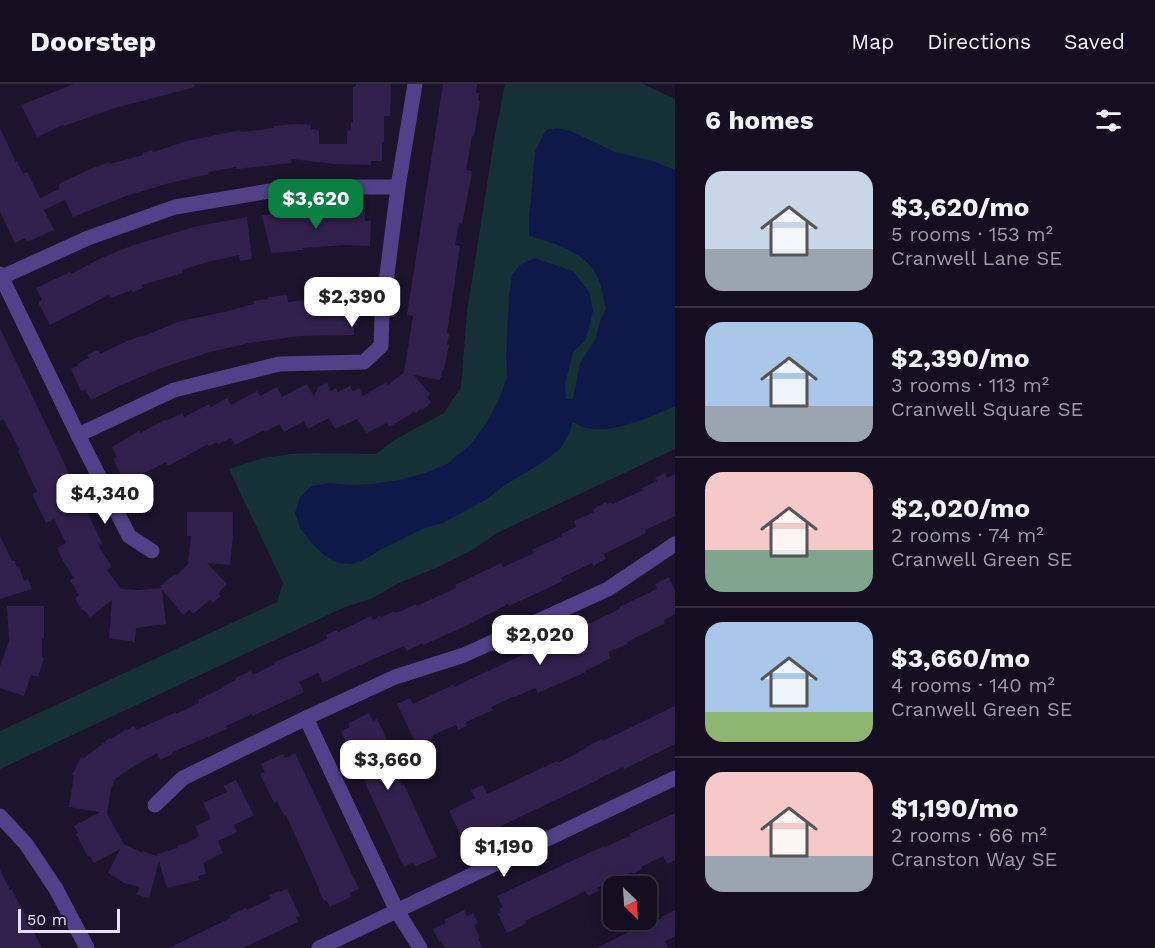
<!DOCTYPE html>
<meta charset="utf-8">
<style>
body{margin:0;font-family:"Work Sans",sans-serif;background:#221c2e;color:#f1f3f6;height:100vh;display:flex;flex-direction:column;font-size:22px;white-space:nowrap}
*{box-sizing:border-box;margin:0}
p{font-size:20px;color:#9d9ca5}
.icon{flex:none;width:33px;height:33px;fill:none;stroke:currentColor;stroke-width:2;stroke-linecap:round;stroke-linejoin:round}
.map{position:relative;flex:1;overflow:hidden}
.sheet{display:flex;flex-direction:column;background:#150e21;width:480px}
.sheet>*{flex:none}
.needle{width:39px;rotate:155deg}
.tools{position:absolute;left:603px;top:792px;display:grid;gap:12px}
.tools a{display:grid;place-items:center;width:54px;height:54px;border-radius:12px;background:#150e21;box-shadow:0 3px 15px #0003,0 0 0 2px #342e3f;font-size:30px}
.scale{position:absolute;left:18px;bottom:15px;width:102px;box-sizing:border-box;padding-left:6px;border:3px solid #e8dffd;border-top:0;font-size:16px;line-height:21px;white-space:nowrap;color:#e8dffd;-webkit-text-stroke:4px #1c132c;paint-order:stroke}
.price{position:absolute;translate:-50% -51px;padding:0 14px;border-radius:12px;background:#fff;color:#222;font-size:20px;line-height:39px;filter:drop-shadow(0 2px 3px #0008)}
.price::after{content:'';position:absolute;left:50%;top:36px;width:18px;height:14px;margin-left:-9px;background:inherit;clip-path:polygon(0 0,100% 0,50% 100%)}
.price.on{background:#0b8043;color:#fff}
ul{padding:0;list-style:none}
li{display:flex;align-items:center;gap:18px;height:150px;padding:0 30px}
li+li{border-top:2px solid #342e3f}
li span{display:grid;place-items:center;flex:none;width:168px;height:120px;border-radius:18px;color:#555}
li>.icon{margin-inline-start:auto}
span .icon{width:72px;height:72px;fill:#fffc;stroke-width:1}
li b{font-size:26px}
h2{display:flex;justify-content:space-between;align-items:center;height:72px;padding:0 30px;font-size:26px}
header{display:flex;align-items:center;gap:36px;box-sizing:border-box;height:84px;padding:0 30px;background:#150e21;border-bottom:2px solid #342e3f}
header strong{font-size:28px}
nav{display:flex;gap:33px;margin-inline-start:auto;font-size:21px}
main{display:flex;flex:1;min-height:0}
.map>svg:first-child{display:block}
.green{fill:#163135}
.water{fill:#0e1949}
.building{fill:#31204c}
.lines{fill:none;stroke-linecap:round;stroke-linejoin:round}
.minor{stroke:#514188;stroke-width:15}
</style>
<header>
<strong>Doorstep</strong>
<nav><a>Map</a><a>Directions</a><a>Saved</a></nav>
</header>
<main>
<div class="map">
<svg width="675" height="864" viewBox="0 0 675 864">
<rect width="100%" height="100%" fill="#1c132c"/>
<!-- green -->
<polygon class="green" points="505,0 643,0 675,15 675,365 497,449 474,465 436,484 399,499 371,515 345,523 0,685 0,647 277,518 283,499 229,385 263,374 291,370 316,369 376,370 396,355 444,329 461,303 467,228 494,56"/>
<!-- water -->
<path class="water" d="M 557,44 L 571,47 L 615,68 L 653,77 L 675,86 L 675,322 C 651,333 614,350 586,344 C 582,343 577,340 573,338 L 569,350 L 560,365 L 543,378 L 505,401 L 487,415 L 443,439 L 425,444 L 382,465 L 365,475 L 352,480 L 338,479 L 324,471 L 310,457 L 300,444 L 295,429 L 300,413 L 312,402 L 330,399 L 349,401 L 372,400 L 399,396 L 425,389 L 447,380 L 471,360 L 487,338 L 498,317 L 507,294 L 506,271 L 509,212 L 512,191 L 520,181 L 534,174 L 573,187 L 589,208 L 593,226 L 590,241 L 585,257 L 573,268 L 565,301 L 566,315 L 573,315 L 580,279 L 596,254 L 600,237 L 606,225 C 603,214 602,202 597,192 C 586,169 553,158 529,152 L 529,136 L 535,67 L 546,46 Z"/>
<!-- building -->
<g class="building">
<polygon points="74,0 194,0 195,3 115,24 64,42 63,41 37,53 21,21"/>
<polygon points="356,0 391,0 390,32 384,32 384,58 382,58 382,77 371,77 371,81 335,80 291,75 292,79 236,85 236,83 208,88 209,90 166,100 126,112 73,133 65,116 44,126 54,146 27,158 25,154 15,159 0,128 0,44 16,78 17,77 23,90 27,88 40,114 59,105 59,100 88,86 109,78 110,80 143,71 143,69 152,66 153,68 187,57 240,46 241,48 274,44 274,42 294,40 311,41 311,45 319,46 319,60 347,60 347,47 351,46 351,38 353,38 353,3 356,3"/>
<polygon points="443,0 477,0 476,9 479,9 478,17 480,17 474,52 472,52 466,86 472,87 470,99 462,140 459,139 455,161 460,162 447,249 449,250 447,261 449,261 444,285 443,285 441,293 440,293 440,296 414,291 430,310 427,313 431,318 422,327 421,325 416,329 414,328 389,343 387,339 367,349 357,335 335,345 329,334 308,345 304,337 284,348 280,340 265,348 264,346 235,361 231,354 218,360 217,358 209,362 208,360 168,382 166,378 142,390 137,394 138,395 126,401 113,375 117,373 112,363 139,347 140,349 165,336 166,337 182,329 184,333 209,320 211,323 227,314 231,321 257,307 260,312 277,303 282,313 307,300 314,313 318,303 327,299 331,307 336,304 338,308 350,302 353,307 359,304 363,312 386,298 388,301 404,288 413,232 407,231"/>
<polygon points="325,126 365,127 365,137 371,137 370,162 344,161 303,164 303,166 297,166 297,167 271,169 262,131"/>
<polygon points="247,133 252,175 240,177 239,171 204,179 182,186 183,189 142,201 143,204 133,208 132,206 111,214 109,211 50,241 39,220 39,218 42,216 36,204 70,188 71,190 101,174 131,162 194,143"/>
<polygon points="287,211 288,218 317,215 317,213 349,212 350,216 357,216 357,241 354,241 354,251 300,252 249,259 210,268 164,283 119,302 91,316 85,305 81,307 71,285 78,282 77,280 89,274 87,271 98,266 100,270 127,257 142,252 142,253 177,238 224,228 254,220 253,217 268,215 268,213"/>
<polygon points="0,244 102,459 98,461 112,483 107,486 121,505 138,506 162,504 160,502 175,490 176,492 188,480 191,452 187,452 187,428 233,428 233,451 230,481 207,479 227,500 218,509 221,512 213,519 210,516 193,530 189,526 183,531 162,505 166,540 136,544 135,558 109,554 112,516 92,532 90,533 84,526 83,527 75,515 79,511 70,496 74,494 63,477 57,464 66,459 54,435 46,439 32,410 37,408 18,367 20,366 3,335 0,337"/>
<polygon points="665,389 667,394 675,390 675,432 645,446 646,449 604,470 606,475 593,482 592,479 561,494 563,497 509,522 508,520 479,535 479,536 423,561 422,559 407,567 404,562 351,585 323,599 318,589 299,598 304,608 253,632 252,630 226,642 227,645 172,668 173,670 160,676 157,669 129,685 115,695 111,705 107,729 113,741 124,760 142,769 142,767 157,772 157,770 178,764 177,762 187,759 199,752 195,742 211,735 203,719 227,708 224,702 236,696 254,731 234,741 237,748 218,757 223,769 203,779 206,790 198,792 200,796 167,804 159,777 149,814 137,811 139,803 124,799 108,789 120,765 94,779 90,772 88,773 76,750 78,749 74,742 100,728 69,723 74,691 72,691 81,673 84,674 110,654 111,655 126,645 127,646 134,642 137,646 176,628 176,630 199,619 198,616 224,603 224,602 236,596 235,594 251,587 253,591 275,580 274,579 275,578 328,555 326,551 337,546 338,548 371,532 373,536 380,532 381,534 394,527 395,529 403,526 416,520 417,522 456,504 455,501 501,479 503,483 534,469 532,466 562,452 561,450 576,443 574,437 594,428 593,426 597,424 596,423 606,418 607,420 611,418 612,420 637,409 643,406 642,404 657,397 655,394"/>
<polygon points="0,452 12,477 15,477 17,484 19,483 24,497 28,495 32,505 0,515"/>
<polygon points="669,493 675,507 675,530 664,536 665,539 627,558 628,560 608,568 611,574 585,587 586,588 538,609 535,604 515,613 515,612 491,623 493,626 466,638 467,642 458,646 456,641 433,651 431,655 421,660 420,659 416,660 397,620 410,614 413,620 453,601 454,603 533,566 620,525 619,523 657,505 655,500"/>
<polygon points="7,522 44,522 44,554 42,554 42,574 44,574 38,593 31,591 24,612 0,604 0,582 9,557"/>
<polygon points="675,622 675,660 624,685 623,683 598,695 598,696 467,758 463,749 460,750 449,727 475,714 471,706 483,701 487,710 557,677 558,679 576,670 576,669 586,664 586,663 602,655 603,657"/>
<polygon points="369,629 373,637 377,635 383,647 396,677 392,679 402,702 404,700 437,773 417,782 415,782 413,779 404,783 341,647 350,643 348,640 351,638"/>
<polygon points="295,669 359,805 350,809 351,812 349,814 330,823 326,816 324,817 319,807 320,807 286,731 284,732 277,717 274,719 260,690 265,688 261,680 283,670 285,674"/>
<polygon points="675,729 675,776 667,780 663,772 641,783 642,785 633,790 632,788 625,791 597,804 599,807 588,812 585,807 564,818 525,837 526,839 522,841 522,842 507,849 498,830 501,828 499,825 503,823 497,812 604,762 605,763 630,752 629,750"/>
<polygon points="0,786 10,806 12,806 42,864 0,864"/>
<polygon points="287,805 300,832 296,834 298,838 243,864 169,864 230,834 229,832 246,824 247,826 270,815 269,811 279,807 280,808"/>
<polygon points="464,826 467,832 473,829 478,839 474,841 480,854 478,855 483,864 445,864 441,857 439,858 433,845 446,839 444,836"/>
<polygon points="675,826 675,852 665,857 668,864 597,864 638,843 639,845 662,834 661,833"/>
</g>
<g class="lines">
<!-- minor -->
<g class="minor">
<polyline points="0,190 78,351 174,306 279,280 364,278 381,262 382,230 398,103 415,0"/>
<polyline points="2,193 88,154 175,123 294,103 398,103"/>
<polyline points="78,351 129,452 152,467"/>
<polyline points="155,721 183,694 306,634"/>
<polyline points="0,732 26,760 56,805 87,864"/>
<polyline points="319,864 675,694"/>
<polyline points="420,864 397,827 306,634 395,593 464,571 608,505 675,460"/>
</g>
</g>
</svg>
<div class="tools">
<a><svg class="needle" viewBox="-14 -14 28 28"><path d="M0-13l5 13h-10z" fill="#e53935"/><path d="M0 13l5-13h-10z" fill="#9d9ca5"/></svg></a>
</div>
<div class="scale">50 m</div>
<b class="price on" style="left:316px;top:146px">$3,620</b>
<b class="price" style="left:352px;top:244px">$2,390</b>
<b class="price" style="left:105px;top:441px">$4,340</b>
<b class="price" style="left:540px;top:582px">$2,020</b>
<b class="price" style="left:388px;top:707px">$3,660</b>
<b class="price" style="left:504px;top:794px">$1,190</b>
</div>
<section class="sheet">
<h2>6 homes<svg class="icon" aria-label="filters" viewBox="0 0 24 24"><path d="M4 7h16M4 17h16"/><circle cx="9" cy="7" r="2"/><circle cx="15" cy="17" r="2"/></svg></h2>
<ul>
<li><span style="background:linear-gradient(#c9d6e8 65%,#9aa5b1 0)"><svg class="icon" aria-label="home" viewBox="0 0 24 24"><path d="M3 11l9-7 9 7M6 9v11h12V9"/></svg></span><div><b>$3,620/mo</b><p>5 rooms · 153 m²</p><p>Cranwell Lane SE</p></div></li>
<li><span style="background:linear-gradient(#a9c7e8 70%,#9aa5b1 0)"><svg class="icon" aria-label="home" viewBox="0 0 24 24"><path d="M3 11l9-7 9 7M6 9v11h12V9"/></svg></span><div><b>$2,390/mo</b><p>3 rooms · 113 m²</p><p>Cranwell Square SE</p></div></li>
<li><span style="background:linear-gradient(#f6c9c9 65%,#7fa58c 0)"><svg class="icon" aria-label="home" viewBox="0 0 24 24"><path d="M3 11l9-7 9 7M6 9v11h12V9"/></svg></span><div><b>$2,020/mo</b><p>2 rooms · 74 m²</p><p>Cranwell Green SE</p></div></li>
<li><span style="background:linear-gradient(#a9c7e8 75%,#8fb573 0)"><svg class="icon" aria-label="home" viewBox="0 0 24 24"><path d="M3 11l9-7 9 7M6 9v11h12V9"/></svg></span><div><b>$3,660/mo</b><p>4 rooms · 140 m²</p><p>Cranwell Green SE</p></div></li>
<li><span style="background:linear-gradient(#f6c9c9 70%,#9aa5b1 0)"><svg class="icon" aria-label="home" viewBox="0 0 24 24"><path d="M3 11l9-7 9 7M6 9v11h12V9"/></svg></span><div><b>$1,190/mo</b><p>2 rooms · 66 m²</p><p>Cranston Way SE</p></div></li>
</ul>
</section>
</main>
